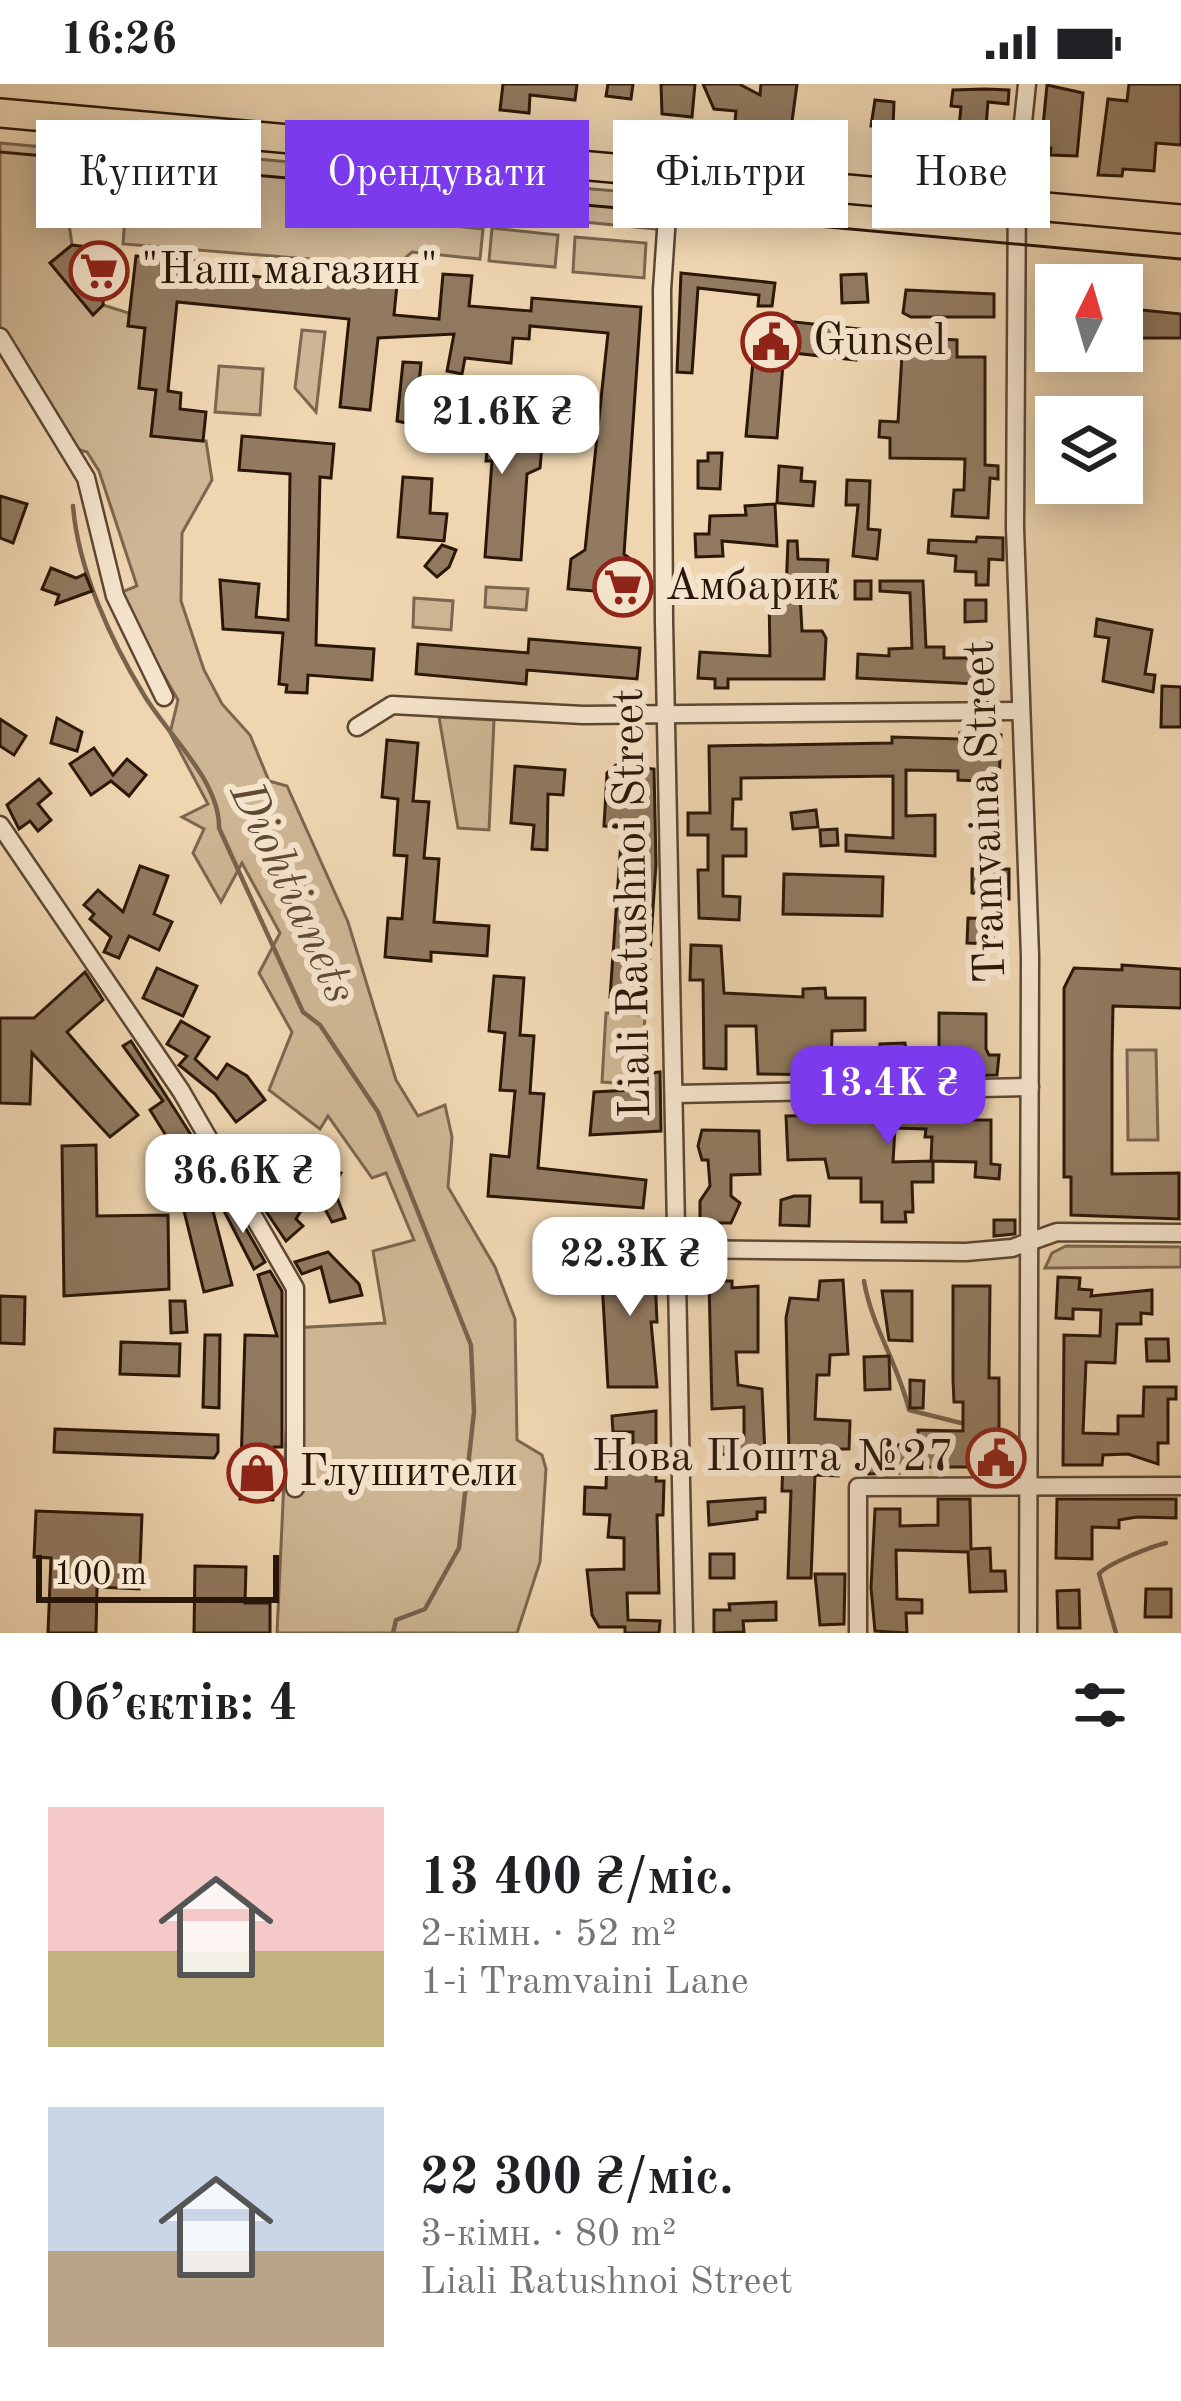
<!DOCTYPE html>
<html lang="uk">
<meta charset="utf-8">
<style>
body{margin:0;font-family:"Old Standard TT",serif;background:#f2f2f2;color:#202124;height:100vh;display:flex;flex-direction:column;font-size:45px;white-space:nowrap}
*{box-sizing:border-box;margin:0}
p{font-size:39px;color:#757577}
.icon{flex:none;width:66px;height:66px;fill:none;stroke:currentColor;stroke-width:2;stroke-linecap:round;stroke-linejoin:round}
.map{position:relative;height:1549px;overflow:hidden}
.panel{display:flex;flex-direction:column;background:#fff;flex:1}
.panel>*{flex:none}
.hud{position:absolute;left:36px;top:36px;width:1110px;height:108px;display:flex;gap:24px}
.needle{width:78px;rotate:5deg}
.fabs{position:absolute;left:1035px;top:180px;display:grid;gap:24px}
.fabs a{display:grid;place-items:center;width:108px;height:108px;border-radius:0px;background:#fff;box-shadow:0 6px 30px #0003;font-size:60px}
.scale{position:absolute;left:36px;bottom:30px;width:243px;box-sizing:border-box;padding-left:12px;border:6px solid #2b1709;border-top:0;font-size:33px;line-height:42px;white-space:nowrap;color:#2b1709;-webkit-text-stroke:9px #f5e4cc;paint-order:stroke}
.price{position:absolute;translate:-50% -102px;padding:0 27px;border-radius:24px;background:#fff;color:#222;font-size:39px;line-height:78px;filter:drop-shadow(0 3px 6px #0008)}
.price::after{content:'';position:absolute;left:50%;top:72px;width:36px;height:27px;margin-left:-18px;background:inherit;clip-path:polygon(0 0,100% 0,50% 100%)}
.price.selected{background:#7c3aed;color:#fff}
ul{padding:0;list-style:none}
li{display:flex;align-items:center;gap:36px;height:300px;padding:0 48px}
li span{display:grid;place-items:center;flex:none;width:336px;height:240px;border-radius:0px;color:#555}
li>.icon{margin-inline-start:auto}
span .icon{width:144px;height:144px;fill:#fffc;stroke-width:1}
li b{font-size:51px}
h2{display:flex;justify-content:space-between;align-items:center;height:144px;padding:0 48px;font-size:51px}
.tag{padding:0 42px;border-radius:0px;background:#fff;box-shadow:0 6px 30px #0003;font-size:42px;line-height:108px}
.tag.selected{background:#7c3aed;color:#fff}
.status{display:flex;justify-content:space-between;align-items:center;height:84px;padding:0 60px;background:#fff;direction:ltr}
.status svg{height:33px;fill:currentColor}
.map>svg:first-child{display:block}
.green{fill:#ceb694;stroke:#7c664e;stroke-width:3}
.lines{fill:none;stroke-linecap:round;stroke-linejoin:round}
.stream{stroke:#78634c;stroke-width:4.5}
.building{fill:#917a60;stroke:#2b1709;stroke-width:3}
.street-casing{stroke:#5c4733;stroke-width:21}
.primary-casing{stroke:#2b1709;stroke-width:32}
.street{stroke:#f5e4cc;stroke-width:16}
.primary{stroke:#efd6b1;stroke-width:27}
.tram{stroke:#2b1709;stroke-width:3}
.labels{text-anchor:middle;dominant-baseline:central;stroke-width:12;stroke-linejoin:round;paint-order:stroke}
.poi-label{font-size:45px;fill:#2b1709;stroke:#f5e4cc;text-anchor:start}
.street-label{font-size:45px;fill:#2b1709;stroke:#f5e4cc}
.water-label{font-size:48px;font-style:italic;fill:#5f4935;stroke:#f5e4cc}
</style>
<div class="status"><b>16:26</b><svg viewBox="0 0 49 12"><path d="M0 12V9h3v3zM5 12V6h3v6zM10 12V3h3v9zM15 12V0h3v12zM26 1h20v11H26zM47 4h2v5h-2z"/></svg></div>
<div class="map">
<svg width="1181" height="1549" viewBox="0 0 1181 1549">
<rect width="100%" height="100%" fill="#efd6b1"/>
<filter id="stains"><feTurbulence type="fractalNoise" baseFrequency=".00167" numOctaves="4"/><feColorMatrix values="0 0 0 0 .2 0 0 0 0 .09 0 0 0 0 .02 0 0 0 .5 -.17"/></filter>
<radialGradient id="worn" r=".72"><stop offset=".6" stop-color="#630" stop-opacity="0"/><stop offset="1" stop-color="#630" stop-opacity=".3"/></radialGradient>
<!-- green -->
<g class="green">
<polygon points="0,59 108,69 110,62 661,111 657,145 418,122 416,138 483,145 480,175 412,168 396,182 123,160 127,109 64,103 72,161 50,179 93,230 103,221 129,229 129,242 145,244 139,304 156,306 151,352 206,357 212,396 182,449 181,517 204,586 222,620 250,651 269,697 287,702 348,838 396,996 418,1032 445,1021 452,1053 448,1103 495,1183 515,1235 517,1356 542,1371 546,1385 540,1478 517,1549 277,1549 291,1244 385,1239 373,1167 414,1156 386,1089 372,1094 328,1032 320,1045 269,1006 292,948 259,889 280,849 242,779 221,818 193,769 204,745 182,733 208,720 170,649 178,616 117,510 137,502 99,387 87,368 69,363 0,253"/>
<polygon points="492,144 558,151 555,183 489,177"/>
<polygon points="575,153 646,159 644,194 573,188"/>
<polygon points="302,246 325,248 316,328 295,304"/>
<polygon points="219,282 263,285 260,331 215,328"/>
<circle cx="550" cy="311" r="14"/>
<polygon points="486,503 528,505 526,526 485,523"/>
<polygon points="414,514 453,517 451,546 413,543"/>
<polygon points="439,633 494,636 489,746 458,744"/>
<polygon points="606,929 645,931 641,1001 602,998"/>
<polygon points="1127,966 1156,966 1158,1056 1128,1056"/>
<polygon points="1066,1162 1181,1163 1181,1183 1045,1184 1052,1169"/>
</g>
<g class="lines">
<!-- stream -->
<g class="stream">
<path d="M 73,422 C 78,485 111,557 144,611 C 168,651 220,697 219,744 L 303,928 L 320,941 L 378,1028 L 471,1261 L 474,1328 L 459,1464 L 425,1525 L 396,1536 L 393,1549"/>
<path d="M 864,1197 C 872,1244 898,1279 909,1326 L 965,1340"/>
<polyline points="999,1363 1011,1376"/>
<path d="M 1116,1549 L 1099,1490 C 1108,1479 1153,1462 1166,1459"/>
</g>
</g>
<!-- building -->
<g class="building">
<polygon points="503,0 577,0 575,16 530,11 529,29 500,26"/>
<polygon points="608,0 633,0 631,15 606,12"/>
<polygon points="661,0 695,0 692,33 662,30"/>
<polygon points="703,0 739,0 760,11 761,0 797,0 791,45 735,37 736,27 714,25"/>
<polygon points="1129,0 1181,0 1181,61 1156,59 1154,87 1123,85 1122,92 1098,91 1108,15 1127,17"/>
<polygon points="1047,1 1083,9 1077,72 1050,71 1051,64 1041,63"/>
<polygon points="985,5 1009,6 1008,20 988,18 986,43 999,44 997,66 957,62 961,23 951,22 953,6"/>
<polygon points="875,16 894,18 893,44 871,42"/>
<polygon points="72,161 105,165 103,221 93,231 50,179"/>
<polygon points="136,172 196,177 195,186 336,201 337,192 361,195 363,181 379,182 378,188 398,190 394,231 439,235 443,190 472,192 469,222 531,227 532,214 641,223 624,470 633,477 631,510 568,505 571,475 585,466 608,249 530,242 529,255 513,254 511,279 465,274 462,290 447,287 454,250 378,254 370,326 340,323 349,235 177,218 168,307 181,309 180,325 206,328 203,357 151,352 156,306 139,304 145,244 128,242"/>
<polygon points="681,189 775,199 772,222 758,222 759,211 698,204 692,289 677,288"/>
<polygon points="866,190 868,218 842,219 841,191"/>
<polygon points="906,206 994,210 994,233 911,233 903,229"/>
<polygon points="1122,224 1181,230 1181,254 1122,254"/>
<polygon points="757,234 860,245 856,276 784,268 777,354 746,352"/>
<polygon points="911,253 957,256 957,273 985,273 985,381 998,382 998,395 990,394 988,434 952,432 954,406 964,406 965,375 890,374 890,354 879,353 880,337 898,338 902,271 911,271"/>
<polygon points="403,278 421,279 415,341 397,337"/>
<polygon points="467,319 483,320 482,330 508,332 507,347 525,349 524,360 542,361 540,384 527,390 521,476 485,473 492,377 486,377 488,357 454,354 457,324"/>
<polygon points="242,352 334,360 331,394 320,393 316,561 374,565 372,596 308,591 307,609 286,608 287,601 279,600 283,549 223,545 220,496 259,500 256,533 288,536 290,390 239,386"/>
<polygon points="708,369 722,369 720,405 698,404 698,377 708,377"/>
<polygon points="779,382 802,384 801,397 815,398 813,422 777,419"/>
<polygon points="403,393 432,395 430,429 447,430 444,457 398,453"/>
<polygon points="847,396 870,397 868,445 880,446 877,475 853,472 858,421 846,421"/>
<polygon points="0,412 27,420 13,459 0,454"/>
<polygon points="775,420 777,462 722,457 723,472 696,473 695,450 709,450 710,432 746,431 745,422"/>
<polygon points="977,453 1003,454 1003,476 989,475 988,501 976,501 976,488 955,487 956,472 928,469 929,456 976,458"/>
<polygon points="788,457 797,457 798,475 828,476 827,492 799,491 802,547 822,547 826,554 824,595 728,595 728,604 715,604 715,595 698,594 700,568 770,572 769,509 786,508"/>
<polygon points="442,461 456,466 449,483 437,493 425,482"/>
<polygon points="51,484 76,494 85,490 92,507 56,520 59,511 42,505"/>
<rect x="855" y="497" width="16" height="18"/>
<polygon points="880,497 923,497 926,563 944,563 944,574 976,574 976,600 857,594 858,570 889,572 889,565 912,564 910,509 880,507"/>
<polygon points="965,516 986,516 986,537 965,538"/>
<polygon points="1097,535 1152,546 1145,590 1155,591 1153,608 1103,597 1109,554 1095,552"/>
<polygon points="529,555 640,564 637,595 527,586 526,600 416,590 418,560 528,569"/>
<polygon points="1162,602 1181,603 1181,643 1161,643"/>
<polygon points="57,634 82,648 77,667 51,659"/>
<polygon points="0,635 26,652 14,671 0,662"/>
<polygon points="960,649 1001,651 999,698 958,696 958,687 906,686 906,732 935,731 935,772 846,767 846,751 893,754 893,692 741,694 741,715 733,715 732,745 746,745 746,772 723,772 723,812 740,813 739,836 699,834 698,786 708,786 708,751 688,751 688,729 710,729 709,662 892,659 892,653 960,655"/>
<polygon points="387,656 418,659 413,717 429,718 424,774 439,775 434,838 489,842 487,872 431,868 431,877 385,873 388,834 402,835 407,772 394,771 398,715 382,713"/>
<polygon points="94,664 113,691 127,675 146,691 129,712 111,697 91,711 70,680"/>
<polygon points="616,681 654,685 656,780 647,915 610,913 622,743 604,742 607,689"/>
<polygon points="515,682 565,686 563,711 548,710 547,766 532,765 534,741 511,739"/>
<polygon points="39,695 51,709 38,720 51,736 38,747 30,737 19,745 7,721"/>
<polygon points="816,726 818,743 793,745 791,729"/>
<polygon points="837,745 838,761 821,762 820,746"/>
<polygon points="140,782 168,792 154,830 172,838 159,866 129,852 119,874 104,868 111,853 90,835 94,830 84,821 98,806 123,828"/>
<polygon points="972,785 1009,785 1009,815 972,809"/>
<polygon points="784,790 883,793 882,832 783,830"/>
<polygon points="968,834 994,835 993,860 967,859"/>
<polygon points="691,861 721,862 724,909 803,913 803,905 825,904 826,914 865,914 865,946 832,947 831,991 758,990 756,942 726,942 726,985 704,984 703,896 690,896"/>
<polygon points="1122,881 1181,885 1181,924 1113,922 1112,971 1112,1090 1179,1089 1179,1135 1071,1131 1071,1093 1064,1093 1064,904 1074,884 1122,886"/>
<polygon points="157,884 197,902 183,932 143,914"/>
<polygon points="85,888 103,916 67,948 138,1031 110,1053 32,969 30,1020 0,1019 0,934 34,934"/>
<polygon points="494,892 524,894 520,951 534,952 530,1009 544,1010 538,1084 646,1096 643,1124 488,1112 491,1071 509,1073 515,1007 500,1006 505,949 489,947"/>
<polygon points="939,929 986,930 986,965 989,971 999,971 997,991 913,993 913,980 880,981 880,960 905,959 906,968 939,968"/>
<polygon points="181,937 209,953 195,975 217,995 227,980 247,992 265,1016 236,1038 215,1010 179,981 187,972 167,960"/>
<polygon points="131,957 195,1057 232,1201 204,1208 165,1050 150,1026 163,1017 123,962"/>
<polygon points="660,988 661,1047 590,1051 594,1008 651,1005 650,989"/>
<polygon points="842,1019 960,1025 960,1036 991,1036 991,1080 1000,1081 999,1095 975,1093 976,1078 931,1077 932,1053 925,1053 926,1045 895,1044 893,1078 933,1077 933,1098 912,1098 913,1128 905,1128 906,1138 882,1138 882,1118 861,1118 861,1094 829,1094 825,1075 788,1076 786,1032 828,1031 828,1020"/>
<polygon points="702,1046 759,1047 760,1090 731,1091 731,1112 740,1119 731,1139 700,1139 700,1117 710,1102 708,1076 702,1076 698,1062"/>
<polygon points="272,1059 301,1096 313,1077 341,1089 333,1103 345,1134 332,1138 314,1105 296,1135 303,1142 286,1157 261,1120 273,1104 251,1075"/>
<polygon points="96,1061 97,1132 168,1131 169,1205 64,1212 62,1062"/>
<polygon points="794,1112 810,1112 809,1142 780,1141 781,1116"/>
<polygon points="230,1117 265,1178 254,1185 221,1121"/>
<polygon points="994,1136 1015,1136 1015,1150 994,1152"/>
<polygon points="624,1165 625,1171 654,1169 657,1238 651,1238 657,1303 608,1303 602,1197 608,1197 606,1166"/>
<polygon points="328,1168 359,1200 362,1211 330,1218 321,1183 302,1190 295,1178"/>
<polygon points="270,1187 282,1207 282,1363 274,1363 273,1416 240,1415 245,1251 277,1252 258,1191"/>
<polygon points="1058,1193 1080,1194 1079,1205 1092,1206 1091,1212 1152,1206 1152,1230 1141,1229 1141,1240 1117,1240 1115,1279 1086,1278 1083,1349 1118,1350 1118,1332 1143,1332 1144,1303 1176,1303 1176,1315 1168,1315 1168,1359 1158,1359 1158,1380 1128,1370 1103,1371 1102,1381 1063,1381 1064,1251 1100,1252 1101,1226 1073,1225 1073,1235 1056,1234"/>
<polygon points="843,1196 848,1270 830,1271 829,1291 817,1291 815,1335 850,1337 849,1365 839,1365 838,1392 815,1391 811,1494 788,1494 791,1407 782,1407 783,1369 789,1369 786,1234 790,1214 818,1216 820,1197"/>
<polygon points="709,1197 732,1197 732,1204 758,1202 758,1268 736,1268 738,1301 762,1305 765,1371 709,1370 708,1353 744,1352 744,1323 712,1325"/>
<polygon points="953,1202 990,1202 989,1294 999,1294 999,1383 899,1383 899,1389 869,1390 868,1362 918,1360 918,1346 963,1347 963,1318 954,1318 953,1296"/>
<polygon points="882,1207 912,1207 912,1257 889,1256"/>
<polygon points="0,1212 25,1213 24,1260 0,1259"/>
<polygon points="170,1217 185,1217 187,1248 171,1249"/>
<polygon points="205,1251 220,1251 219,1324 203,1323"/>
<polygon points="1146,1255 1168,1255 1169,1277 1147,1277"/>
<polygon points="121,1258 180,1260 179,1292 120,1290"/>
<polygon points="889,1272 890,1305 865,1306 864,1273"/>
<polygon points="910,1296 924,1297 923,1324 910,1324"/>
<polygon points="656,1327 656,1397 664,1397 663,1431 657,1431 659,1509 627,1509 628,1536 660,1537 659,1549 625,1549 625,1543 599,1543 592,1531 587,1486 624,1485 624,1454 608,1453 610,1431 584,1430 585,1403 606,1404 607,1374 633,1374 633,1348 613,1348 612,1332"/>
<polygon points="55,1345 218,1351 218,1368 214,1374 54,1368"/>
<polygon points="765,1414 765,1428 757,1428 757,1435 709,1441 708,1418"/>
<polygon points="938,1415 970,1415 971,1465 990,1464 991,1487 1005,1487 1006,1507 970,1508 968,1468 896,1466 897,1515 922,1516 922,1529 906,1529 907,1549 875,1547 871,1504 875,1425 900,1425 900,1442 938,1441"/>
<polygon points="1057,1415 1176,1415 1176,1434 1137,1433 1119,1436 1119,1444 1092,1443 1092,1475 1056,1474"/>
<polygon points="36,1427 142,1431 139,1505 97,1503 96,1549 48,1549 51,1474 34,1473"/>
<rect x="710" y="1470" width="24" height="24"/>
<polygon points="195,1482 246,1483 245,1519 270,1519 270,1549 194,1549"/>
<polygon points="815,1490 845,1490 844,1540 820,1541"/>
<polygon points="1146,1505 1171,1505 1171,1533 1145,1533"/>
<polygon points="1079,1506 1080,1544 1058,1544 1057,1507"/>
<polygon points="776,1518 776,1536 743,1537 744,1548 714,1549 714,1526 730,1526 729,1520"/>
</g>
<g class="lines">
<defs>
<g id="street">
<polyline points="1027,0 1017,96 1015,444 1030,872 1028,1549"/>
<polyline points="670,88 662,206 664,537 684,1549"/>
<polyline points="0,253 86,394 115,512 164,613"/>
<polyline points="357,643 392,621 583,631 1018,627"/>
<polyline points="0,741 181,1007 295,1204 295,1404"/>
<polyline points="674,1010 1030,1003"/>
<polyline points="677,1165 966,1168 1012,1164 1057,1148 1181,1149"/>
<polyline points="858,1549 858,1403 1181,1402"/>
</g>
<polyline id="primary" points="0,29 1181,135"/>
</defs>
<!-- street casing -->
<use href="#street" class="street-casing"/>
<!-- primary casing -->
<use href="#primary" class="primary-casing"/>
<!-- street -->
<use href="#street" class="street"/>
<!-- primary -->
<use href="#primary" class="primary"/>
<!-- tram -->
<polyline class="tram" points="0,68 1181,175"/>
</g>
<!-- icons -->
<defs>
<symbol id="supermarket-ring" viewBox="-11 -11 22 22"><circle r="9.5" fill="#f5e4cc" stroke="#8f2418" stroke-width="1.5"/><path d="M-6-5.5h2.5l.6 2H6L4.5 2H-2.5L-4.4-4H-6ZM-1.5 3.2a1.3 1.3 0 1 0 .1 0ZM3 3.2a1.3 1.3 0 1 0 .1 0Z" fill="#8f2418"/></symbol>
<symbol id="civic-ring" viewBox="-11 -11 22 22"><circle r="9.5" fill="#f5e4cc" stroke="#8f2418" stroke-width="1.5"/><path d="M-.6-6.5H3V-4.5H.6V-3L4-1V1h2V6H-6V1h2V-1L-.6-3ZM-1.2 2.5V6h2.4V2.5Z" fill="#8f2418"/></symbol>
<symbol id="shop-ring" viewBox="-11 -11 22 22"><circle r="9.5" fill="#f5e4cc" stroke="#8f2418" stroke-width="1.5"/><path d="M-5-2.5h2.3a2.7 3.5 0 0 1 5.4 0H5L5.5 6h-11ZM-1.5-2.5h3a1.5 2.3 0 0 0-3 0Z" fill="#8f2418"/></symbol>
</defs>
<g fill-rule="evenodd">
<use href="#supermarket-ring" x="66" y="154" width="66" height="66"/>
<use href="#civic-ring" x="738" y="225" width="66" height="66"/>
<use href="#supermarket-ring" x="590" y="470" width="66" height="66"/>
<use href="#civic-ring" x="963" y="1341" width="66" height="66"/>
<use href="#shop-ring" x="224" y="1356" width="66" height="66"/>
</g>
<g class="labels">
<!-- poi labels -->
<g class="poi-label">
<text x="141" y="187">"Наш магазин"</text>
<text x="813" y="258">Gunsel</text>
<text x="665" y="503">Амбарик</text>
<text x="954" y="1374" text-anchor="end">Нова Пошта №27</text>
<text x="299" y="1389">Глушители</text>
</g>
<!-- street labels -->
<g class="street-label">
<text transform="translate(987 728) rotate(-92)">Tramvaina Street</text>
<text transform="translate(634 819) rotate(-91)">Liali Ratushnoi Street</text>
</g>
<!-- water labels -->
<g class="water-label">
<text transform="translate(292 809) rotate(65)">Diohtianets</text>
</g>
</g>
<rect width="100%" height="100%" filter="url(#stains)"/>
<rect width="100%" height="100%" fill="url(#worn)"/>
</svg>
<div class="fabs">
<a><svg class="needle" viewBox="-14 -14 28 28"><path d="M0-13l5 13h-10z" fill="#e53935"/><path d="M0 13l5-13h-10z" fill="#757577"/></svg></a>
<a><svg class="icon" aria-label="layers" viewBox="0 0 24 24"><path d="M12 4l9 5-9 5-9-5zM3 14l9 5 9-5"/></svg></a>
</div>
<div class="scale">100 m</div>
<b class="price" style="left:502px;top:393px">21.6K ₴</b>
<b class="price selected" style="left:888px;top:1064px">13.4K ₴</b>
<b class="price" style="left:243px;top:1152px">36.6K ₴</b>
<b class="price" style="left:630px;top:1235px">22.3K ₴</b>
<div class="hud">
<a class="tag">Купити</a>
<a class="tag selected">Орендувати</a>
<a class="tag">Фільтри</a>
<a class="tag">Нове</a>
</div>
</div>
<section class="panel">
<h2>Об’єктів: 4<svg class="icon" aria-label="filters" viewBox="0 0 24 24"><path d="M4 7h16M4 17h16"/><circle cx="9" cy="7" r="2"/><circle cx="15" cy="17" r="2"/></svg></h2>
<ul>
<li><span style="background:linear-gradient(#f6c9c9 60%,#c2b280 0)"><svg class="icon" aria-label="home" viewBox="0 0 24 24"><path d="M3 11l9-7 9 7M6 9v11h12V9"/></svg></span><div><b>13 400 ₴/міс.</b><p>2-кімн. · 52 m²</p><p>1-i Tramvaini Lane</p></div></li>
<li><span style="background:linear-gradient(#c9d6e8 60%,#b9a48a 0)"><svg class="icon" aria-label="home" viewBox="0 0 24 24"><path d="M3 11l9-7 9 7M6 9v11h12V9"/></svg></span><div><b>22 300 ₴/міс.</b><p>3-кімн. · 80 m²</p><p>Liali Ratushnoi Street</p></div></li>
</ul>
</section>
